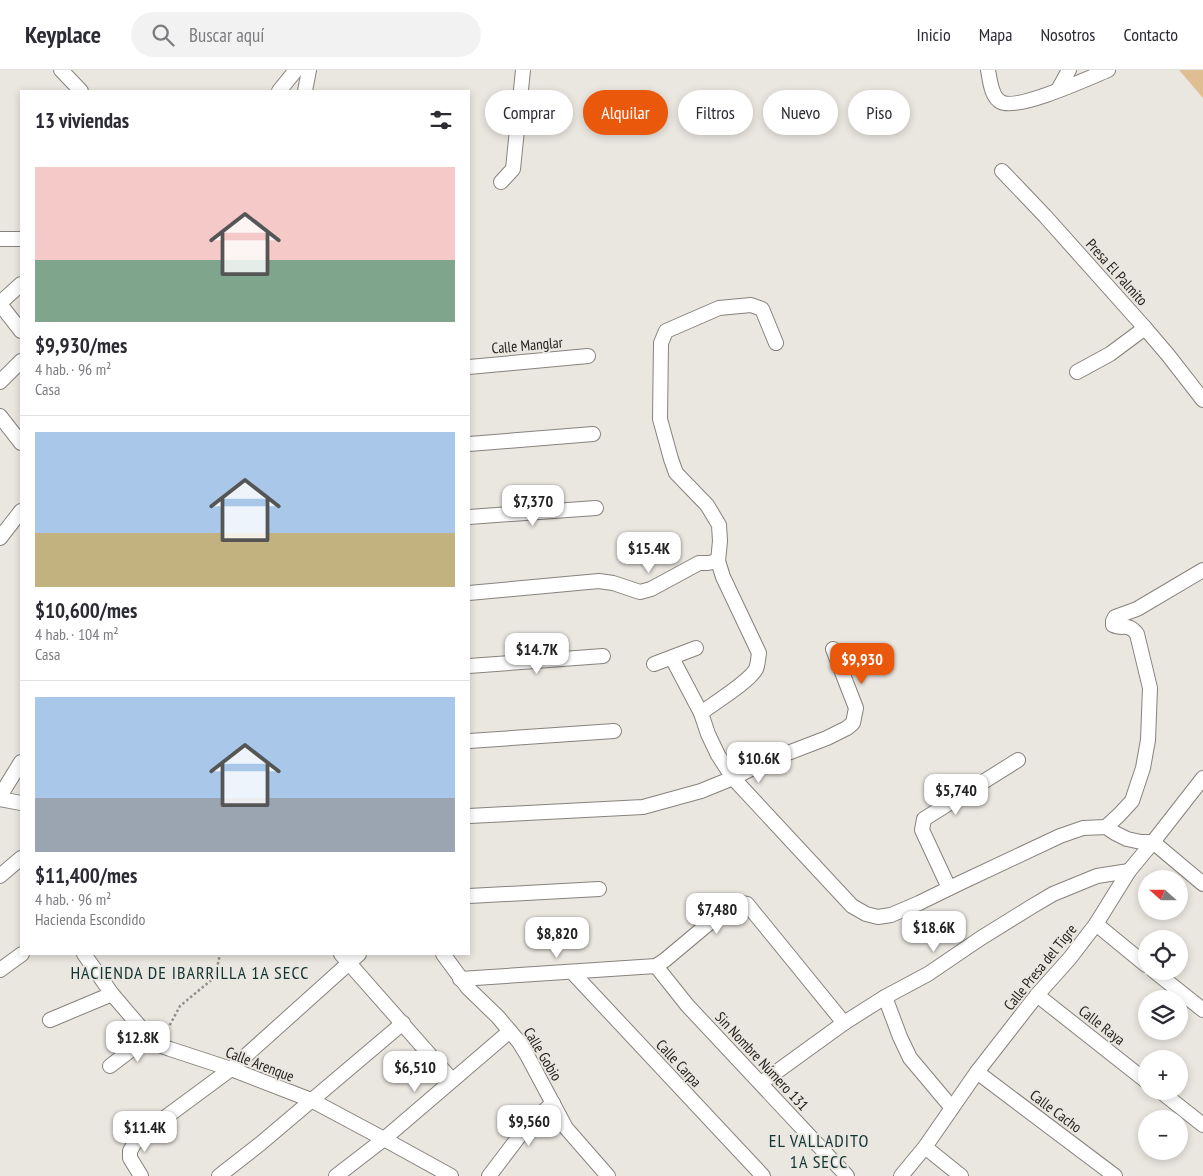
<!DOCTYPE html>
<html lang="es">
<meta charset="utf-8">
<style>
body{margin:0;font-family:"PT Sans Narrow",sans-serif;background:#f2f2f3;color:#2b2b33;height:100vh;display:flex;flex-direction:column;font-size:19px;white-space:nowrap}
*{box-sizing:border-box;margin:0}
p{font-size:16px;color:#7c7c81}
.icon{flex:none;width:28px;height:28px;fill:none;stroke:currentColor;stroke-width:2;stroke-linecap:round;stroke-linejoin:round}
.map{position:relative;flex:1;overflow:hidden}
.side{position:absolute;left:20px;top:20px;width:450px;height:865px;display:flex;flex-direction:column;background:#fff;border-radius:0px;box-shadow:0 2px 8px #0003}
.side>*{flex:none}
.banner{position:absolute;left:485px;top:20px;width:475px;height:45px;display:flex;gap:10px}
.needle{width:32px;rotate:291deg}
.buttons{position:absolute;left:1138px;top:800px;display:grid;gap:10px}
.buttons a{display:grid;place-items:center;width:50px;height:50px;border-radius:50%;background:#fff;box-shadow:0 2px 8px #0003;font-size:25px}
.price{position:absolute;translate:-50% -42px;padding:0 11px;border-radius:10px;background:#fff;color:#222;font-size:16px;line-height:32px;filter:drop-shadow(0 1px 2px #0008)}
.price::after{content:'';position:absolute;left:50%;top:30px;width:15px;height:11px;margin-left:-8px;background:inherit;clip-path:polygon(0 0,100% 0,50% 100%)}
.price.selected{background:#ea580c;color:#fff}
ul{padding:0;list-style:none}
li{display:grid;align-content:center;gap:10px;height:265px;padding:0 15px}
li+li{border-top:1px solid #e1e1e2}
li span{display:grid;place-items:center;height:155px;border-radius:0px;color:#555}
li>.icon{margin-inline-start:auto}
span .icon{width:90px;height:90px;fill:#fffc;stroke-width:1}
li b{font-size:21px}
h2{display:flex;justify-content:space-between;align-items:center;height:60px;padding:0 15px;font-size:21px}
.pill{padding:0 18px;border-radius:22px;background:#fff;box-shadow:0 2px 8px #0003;font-size:18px;line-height:45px}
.pill.selected{background:#ea580c;color:#fff}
header{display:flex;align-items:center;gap:30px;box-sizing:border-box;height:70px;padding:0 25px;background:#fff;border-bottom:1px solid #e1e1e2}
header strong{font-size:24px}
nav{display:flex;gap:28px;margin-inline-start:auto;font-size:18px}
.search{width:350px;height:45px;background:#f2f2f3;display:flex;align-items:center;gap:12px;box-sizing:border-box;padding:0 18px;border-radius:28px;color:#7c7c81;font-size:19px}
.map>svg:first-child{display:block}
.green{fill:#dfbe92}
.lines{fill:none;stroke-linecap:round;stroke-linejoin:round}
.minor-casing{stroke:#87827d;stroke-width:16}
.path{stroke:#928f8b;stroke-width:2.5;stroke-dasharray:2.5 2.5;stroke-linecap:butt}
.minor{stroke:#fff;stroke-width:14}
.labels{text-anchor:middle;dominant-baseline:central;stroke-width:4;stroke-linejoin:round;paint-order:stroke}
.street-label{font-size:15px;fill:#242220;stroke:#eae6e0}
.quarter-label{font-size:18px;letter-spacing:1px;fill:#113434;stroke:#eae6e0}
</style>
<header>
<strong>Keyplace</strong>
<div class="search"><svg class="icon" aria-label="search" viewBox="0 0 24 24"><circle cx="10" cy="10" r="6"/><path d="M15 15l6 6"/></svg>Buscar aquí</div>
<nav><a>Inicio</a><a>Mapa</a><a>Nosotros</a><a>Contacto</a></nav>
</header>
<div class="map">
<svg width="1203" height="1106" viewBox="0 0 1203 1106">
<rect width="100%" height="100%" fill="#eae6e0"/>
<!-- green -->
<polygon class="green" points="1179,0 1203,0 1203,28"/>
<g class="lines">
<defs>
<g id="minor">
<polyline points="61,0 81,21"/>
<path d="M 988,0 C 990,10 991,27 1001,32 C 1017,41 1089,8 1108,0"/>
<polyline points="1058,20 1069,0"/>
<polyline points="279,21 296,0"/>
<polyline points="305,21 309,0"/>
<polyline points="1002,101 1045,146 1145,258 1168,285 1203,330"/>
<polyline points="501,112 513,99 523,0"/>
<polyline points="0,169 21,169"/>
<polyline points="0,233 21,214"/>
<polyline points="0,234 21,261"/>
<polyline points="469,297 588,286"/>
<polyline points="1077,302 1110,284 1145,258"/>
<polyline points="0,312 21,291"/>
<polyline points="0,346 21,373"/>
<polyline points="469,374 593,364"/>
<polyline points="469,447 596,438"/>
<polyline points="0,468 21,441"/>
<polyline points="718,491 720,471 719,455 707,435 676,403 671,389 660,349 661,273 666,261 719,238 751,235 762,239 776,273"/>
<path d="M 469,523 L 599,511 L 613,513 L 640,522 L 651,519 L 699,493 L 708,493 L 718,491 L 723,507 L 759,583 C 758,589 758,594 756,599 C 749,612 714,633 701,643"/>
<polyline points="672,588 701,643 708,664 718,685 733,708 852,836 866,844 878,847 891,845 919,833 960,813 1060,766 1083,758 1106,757 1115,763 1127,769 1141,772 1153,772 1203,814"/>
<polyline points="654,594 696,578"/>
<polyline points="469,596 603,586"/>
<polyline points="469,671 614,661"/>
<polyline points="0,726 21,692"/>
<polyline points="0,729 21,733"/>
<polyline points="469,746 643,737 701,721 733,708 767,691 827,668 847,658 853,653 856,638 833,579"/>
<path d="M 1106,757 L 1119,745 L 1132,731 L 1143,698 L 1148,670 L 1150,618 L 1137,564 C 1128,552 1123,560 1113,555 L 1113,551 L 1115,547 L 1137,539 L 1203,500"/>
<polyline points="0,806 21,788"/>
<polyline points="949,818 922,760 924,749 1018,690"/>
<polyline points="469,826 599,819"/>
<polyline points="1096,854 1146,895"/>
<polyline points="84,884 112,924 141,958 148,967 159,975 170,979 231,999 311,1030 384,1069 451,1106"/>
<polyline points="341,884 452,1010"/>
<polyline points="443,884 468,918 498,947 519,972 527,985 566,1058 608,1106"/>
<polyline points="656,896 687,935 847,1106"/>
<polyline points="0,900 22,884"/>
<polyline points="1154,901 1203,940"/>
<polyline points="572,902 763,1106"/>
<polyline points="460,909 656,896 665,890 720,844 735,832 747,834 844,953"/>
<polyline points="1037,925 1146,1011"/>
<polyline points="885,927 900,967 910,988 952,1038"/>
<polyline points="50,950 112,924"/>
<polyline points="110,996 148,967"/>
<polyline points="977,1002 1115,1106"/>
<polyline points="761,1013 844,953 885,927 928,904 981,868 1031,837 1053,824 1097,806 1129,801"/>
<polyline points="1160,1021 1203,1055"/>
<polyline points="925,1077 961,1106"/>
<polyline points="141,1106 130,1088 130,1081 134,1074 147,1061 231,999 359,884"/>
<polyline points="219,1106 260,1074 403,953"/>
<polyline points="336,1106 384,1069 510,961"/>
<polyline points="489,1106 524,1060 534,1050 553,1033"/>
<polyline points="901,1106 925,1077 977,1002 1037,925 1070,888 1096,854 1129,801 1153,772 1203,708"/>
</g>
</defs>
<!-- minor casing -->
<use href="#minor" class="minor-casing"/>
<!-- path -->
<polyline class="path" points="165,964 180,936 215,907 220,884"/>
<!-- minor -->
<use href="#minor" class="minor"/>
</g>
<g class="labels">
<!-- street labels -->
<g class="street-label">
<text transform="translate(1117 202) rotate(48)">Presa El Palmito</text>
<text transform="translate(527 275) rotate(-5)">Calle Manglar</text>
<text transform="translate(1040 897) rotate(-51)">Calle Presa del Tigre</text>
<text transform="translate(1102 955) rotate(38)">Calle Raya</text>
<text transform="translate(543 984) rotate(59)">Calle Gobio</text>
<text transform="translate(762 991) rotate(47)">Sin Nombre Número 131</text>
<text transform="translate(679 993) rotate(47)">Calle Carpa</text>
<text transform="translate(260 994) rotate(21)">Calle Arenque</text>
<text transform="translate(1056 1041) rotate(37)">Calle Cacho</text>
</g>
<!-- quarter labels -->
<g class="quarter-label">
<text x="190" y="902">HACIENDA DE IBARRILLA 1A SECC</text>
<text x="819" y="1070">EL VALLADITO<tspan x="819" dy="21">1A SECC</tspan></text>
</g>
</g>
</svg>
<div class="buttons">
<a><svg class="needle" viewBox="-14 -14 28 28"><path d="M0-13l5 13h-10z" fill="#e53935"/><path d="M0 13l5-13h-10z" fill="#7c7c81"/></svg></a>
<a><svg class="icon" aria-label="locate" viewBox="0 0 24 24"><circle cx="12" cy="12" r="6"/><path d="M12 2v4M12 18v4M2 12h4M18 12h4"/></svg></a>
<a><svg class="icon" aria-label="layers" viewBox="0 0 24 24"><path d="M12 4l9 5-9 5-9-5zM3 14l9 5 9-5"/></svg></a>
<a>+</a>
<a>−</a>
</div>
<b class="price" style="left:533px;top:457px">$7,370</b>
<b class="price" style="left:649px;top:504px">$15.4K</b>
<b class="price" style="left:537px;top:605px">$14.7K</b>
<b class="price selected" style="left:862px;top:615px">$9,930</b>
<b class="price" style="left:759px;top:714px">$10.6K</b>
<b class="price" style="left:956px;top:746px">$5,740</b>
<b class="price" style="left:717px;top:865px">$7,480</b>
<b class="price" style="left:934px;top:883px">$18.6K</b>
<b class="price" style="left:557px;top:889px">$8,820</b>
<b class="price" style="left:138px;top:993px">$12.8K</b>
<b class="price" style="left:415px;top:1023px">$6,510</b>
<b class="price" style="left:529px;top:1077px">$9,560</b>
<b class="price" style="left:145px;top:1083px">$11.4K</b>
<div class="banner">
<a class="pill">Comprar</a>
<a class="pill selected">Alquilar</a>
<a class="pill">Filtros</a>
<a class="pill">Nuevo</a>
<a class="pill">Piso</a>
</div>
<section class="side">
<h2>13 viviendas<svg class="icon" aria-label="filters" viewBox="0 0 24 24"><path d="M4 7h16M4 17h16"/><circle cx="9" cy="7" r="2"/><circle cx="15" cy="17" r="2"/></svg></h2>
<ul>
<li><span style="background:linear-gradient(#f6c9c9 60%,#7fa58c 0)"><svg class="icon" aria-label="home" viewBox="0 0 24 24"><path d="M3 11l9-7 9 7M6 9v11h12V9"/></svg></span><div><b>$9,930/mes</b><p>4 hab. · 96 m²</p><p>Casa</p></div></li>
<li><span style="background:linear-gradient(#a9c7e8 65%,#c2b280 0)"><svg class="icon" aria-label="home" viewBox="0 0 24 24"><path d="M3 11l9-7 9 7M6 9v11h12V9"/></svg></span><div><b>$10,600/mes</b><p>4 hab. · 104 m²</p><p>Casa</p></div></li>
<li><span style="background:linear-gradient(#a9c7e8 65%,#9aa5b1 0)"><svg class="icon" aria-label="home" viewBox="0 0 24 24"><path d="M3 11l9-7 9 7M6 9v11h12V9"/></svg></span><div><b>$11,400/mes</b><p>4 hab. · 96 m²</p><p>Hacienda Escondido</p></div></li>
</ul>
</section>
</div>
